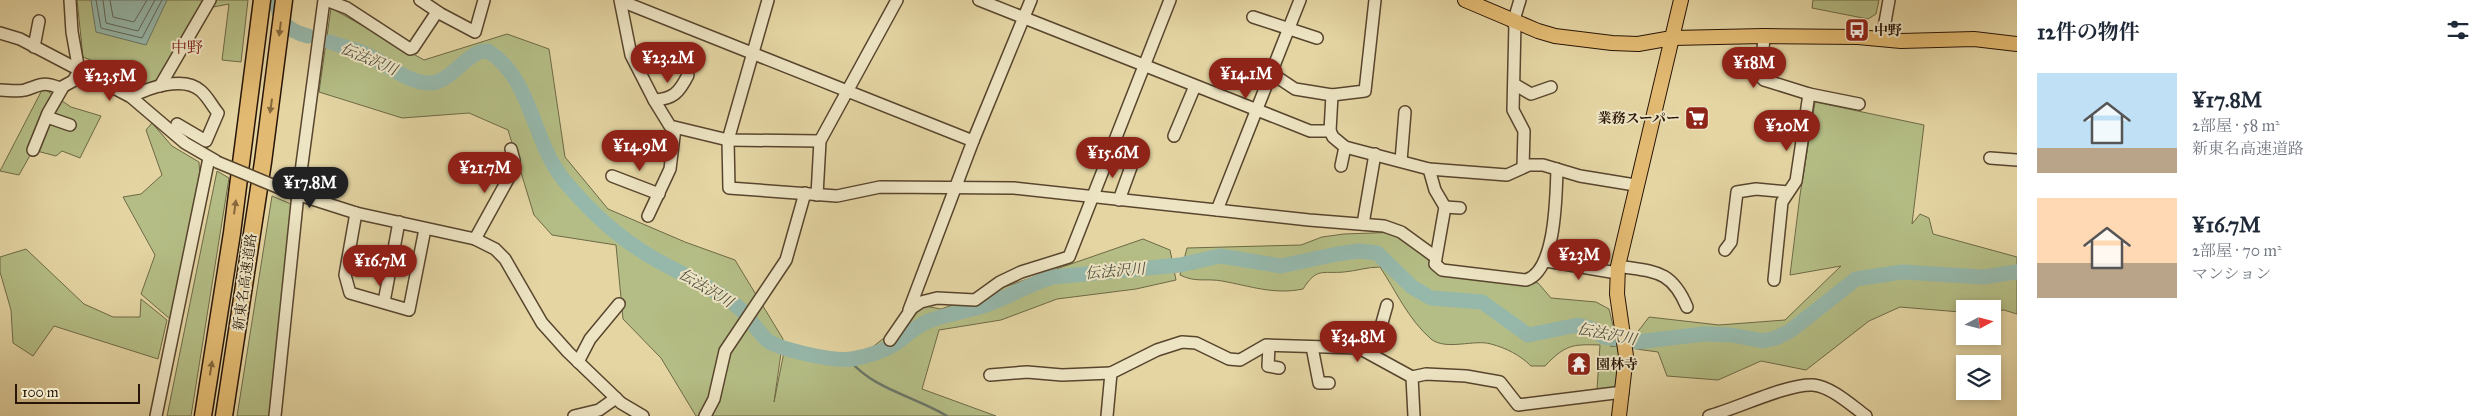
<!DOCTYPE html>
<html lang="ja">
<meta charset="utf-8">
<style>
body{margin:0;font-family:"IM FELL Great Primer","Noto Serif JP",serif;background:#f2f2f3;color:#1f2937;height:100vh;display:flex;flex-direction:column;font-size:19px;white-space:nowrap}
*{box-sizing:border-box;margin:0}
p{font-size:16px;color:#747a83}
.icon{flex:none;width:28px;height:28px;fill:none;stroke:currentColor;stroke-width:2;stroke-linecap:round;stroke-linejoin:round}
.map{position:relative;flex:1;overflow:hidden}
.side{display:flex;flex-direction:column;background:#fff;width:475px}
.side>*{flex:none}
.needle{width:32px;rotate:83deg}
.controls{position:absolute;left:1956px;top:300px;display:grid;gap:10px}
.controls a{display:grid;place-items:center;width:45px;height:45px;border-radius:0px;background:#fff;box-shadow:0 2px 8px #0003;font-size:25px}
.scale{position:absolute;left:15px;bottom:12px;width:125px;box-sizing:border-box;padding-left:5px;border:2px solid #291507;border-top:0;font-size:14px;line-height:18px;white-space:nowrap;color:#291507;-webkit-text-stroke:4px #ede4c3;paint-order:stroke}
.price{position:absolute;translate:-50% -42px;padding:0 11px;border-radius:18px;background:#8f2418;color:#fff;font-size:16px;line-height:32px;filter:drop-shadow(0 1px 2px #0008)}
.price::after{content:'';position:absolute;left:50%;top:30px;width:15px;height:11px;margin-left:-8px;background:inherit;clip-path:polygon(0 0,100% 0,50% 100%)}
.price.active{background:#222;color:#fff}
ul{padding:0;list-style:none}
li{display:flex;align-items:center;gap:15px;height:125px;padding:0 20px}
li span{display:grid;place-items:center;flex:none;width:140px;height:100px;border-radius:0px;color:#555}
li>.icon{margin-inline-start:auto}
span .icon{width:60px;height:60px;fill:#fffc;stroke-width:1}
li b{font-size:21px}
h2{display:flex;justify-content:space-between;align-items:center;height:60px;padding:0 20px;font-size:21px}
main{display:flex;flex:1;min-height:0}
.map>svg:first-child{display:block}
.green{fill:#b4bd85;stroke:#6e6946}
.water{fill:#96b8ab;stroke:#6a7769}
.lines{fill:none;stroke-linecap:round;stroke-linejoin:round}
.shore{stroke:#606659;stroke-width:1}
.stream{stroke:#6a7769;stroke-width:2.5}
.river{stroke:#96b8ab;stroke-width:15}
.minor-casing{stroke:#58452e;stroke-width:14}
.major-casing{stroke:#291507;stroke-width:16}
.highway-casing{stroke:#291507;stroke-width:19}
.minor{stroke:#ede4c3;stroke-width:11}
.major{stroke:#e2ba72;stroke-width:14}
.highway{stroke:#e2ba72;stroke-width:16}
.minor-bridge-casing{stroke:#58452e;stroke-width:14;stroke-linecap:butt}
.minor-bridge{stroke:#ede4c3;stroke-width:11}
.oneway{fill:#86683c}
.labels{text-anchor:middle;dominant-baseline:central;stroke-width:4;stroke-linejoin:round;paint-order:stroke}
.poi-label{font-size:14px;font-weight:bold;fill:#291507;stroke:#ede4c3;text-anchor:start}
.street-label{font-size:14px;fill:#291507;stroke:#ede4c3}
.water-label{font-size:15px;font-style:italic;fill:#4f4e40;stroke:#ede4c3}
.quarter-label{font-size:16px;fill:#7a1f14;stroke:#ede4c3}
</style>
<main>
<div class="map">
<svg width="2017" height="416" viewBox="0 0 2017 416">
<rect width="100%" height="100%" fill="#e4d5a3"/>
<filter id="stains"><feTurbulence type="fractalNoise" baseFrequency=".004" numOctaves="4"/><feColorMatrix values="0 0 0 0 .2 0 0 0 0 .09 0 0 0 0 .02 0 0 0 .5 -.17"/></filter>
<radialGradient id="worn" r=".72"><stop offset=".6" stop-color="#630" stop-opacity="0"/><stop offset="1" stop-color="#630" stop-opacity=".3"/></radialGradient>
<!-- green -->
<g class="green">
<polygon points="77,0 248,0 241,62 222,60 229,4 208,8 156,83 127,91 85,68 88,62 120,72 83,57"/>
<polygon points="1813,0 1879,0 1876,14 1868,19 1812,8"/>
<polygon points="331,8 424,60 507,34 549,49 565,157 608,209 685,242 735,260 783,339 774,402 785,347 852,363 925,306 941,309 1143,239 1170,250 1176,280 1136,289 1057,299 1001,320 939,330 922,389 996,416 696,416 661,358 623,319 616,245 552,235 534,215 508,130 469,113 402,118 319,92"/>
<polygon points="43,88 71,107 101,116 80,158 62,151 56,156 33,150 19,175 0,171"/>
<polygon points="1815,102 1924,125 1912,224 1920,214 1929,218 1933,234 2017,257 2017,314 2004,310 1993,311 1992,309 1965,309 1965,312 1960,312 1900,307 1869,321 1806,370 1761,361 1718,380 1667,376 1658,352 1636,349 1636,334 1649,317 1719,325 1785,320 1841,266 1790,275 1800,195"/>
<polygon points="152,123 172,146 199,162 200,178 170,319 141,294 155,255 123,197 141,194 162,175 146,130"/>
<polygon points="217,171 229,178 191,416 167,416"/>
<polygon points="272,196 291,204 272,416 237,416"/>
<path d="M 1401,232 L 1428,248 L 1446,265 L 1466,273 L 1538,283 L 1551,298 L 1596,302 L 1609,309 L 1618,346 L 1610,346 L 1620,347 L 1618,389 L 1597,389 L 1600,345 C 1572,344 1565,345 1545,366 L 1531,366 C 1520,355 1506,348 1491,344 C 1474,339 1446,351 1431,339 C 1408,319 1396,291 1380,267 C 1367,267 1356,271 1344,272 C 1322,274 1317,267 1303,289 C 1274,295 1250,286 1222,281 C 1206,278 1196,283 1180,275 L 1187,248 L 1301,245 L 1322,237 L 1344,234 Z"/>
<polygon points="26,249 84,304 113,317 140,317 141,299 167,320 158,359 54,326 33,356 13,343 11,310 0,272 0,257"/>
</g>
<!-- water -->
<polygon class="water" points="91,0 167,0 146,45 96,32"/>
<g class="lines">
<!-- shore -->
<g class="shore">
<polyline points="96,0 101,28 142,38 162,0"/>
<polyline points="103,0 106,23 138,31 155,0"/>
<polyline points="110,0 113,17 134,22 147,0"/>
</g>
<!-- stream -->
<path class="stream" d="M 849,360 C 875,390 914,396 947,416"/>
<!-- river -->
<g class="river">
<path d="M 275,0 C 282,23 285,30 308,36"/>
<path d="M 330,42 C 339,45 349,48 359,51 C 381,59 408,85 432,83 C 452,81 469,49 488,51 C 532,79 532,140 563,179 C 589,211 617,237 653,258 C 681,274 713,287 738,307 C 748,315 760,335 768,341 C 782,350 835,362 852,359 C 865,357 884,351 895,344 C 906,336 916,326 929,321 C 946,314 966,312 983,306 C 1008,298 1028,284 1053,277 L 1180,265 L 1220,256 L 1281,266 L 1337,254 L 1359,251 L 1377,253 L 1412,287 L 1431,298 L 1482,302 L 1528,335 L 1578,325 L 1592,329 L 1604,337 L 1637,342 L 1704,334 L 1731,335 L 1763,341 L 1776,338 L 1790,331 L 1856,279 L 1902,272 L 1983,277 L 2017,272"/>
</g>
<defs>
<g id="minor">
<polyline points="326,0 347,8 410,49 413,48 437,12"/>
<polyline points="420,0 441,14 475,32 484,0"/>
<polyline points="620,0 631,55 654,100 670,126 728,140 820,141"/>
<polyline points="768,0 728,140 729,188 837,196 880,187 1014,188 1309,220 1384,226 1401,232 1434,256"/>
<polyline points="979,0 1290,123 1310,131 1330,131 1333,137 1345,147 1429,169 1507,175 1529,165 1543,165 1580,176 1635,185"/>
<polyline points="621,1 973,141"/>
<polyline points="1253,17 1317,38"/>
<polyline points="1513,23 1520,0"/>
<polyline points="1515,23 1513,110 1524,131 1523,167"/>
<polyline points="0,33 20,39 131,97 185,143 216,161"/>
<polyline points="1764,36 1761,77 1764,80 1809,94"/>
<polyline points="1882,39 1889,0"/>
<polyline points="34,47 39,21"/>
<polyline points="1271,73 1295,89 1332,95 1365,91 1375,0"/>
<polyline points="1514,84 1531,94 1551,87"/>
<polyline points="160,86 210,0"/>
<path d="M 0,90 C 8,90 17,92 25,90 C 41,85 42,81 60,88 L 73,81 L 79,71 L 72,32 L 70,0"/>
<path d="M 131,97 C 148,88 184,75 201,91 C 208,97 212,106 218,113 L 206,141 L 177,124"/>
<path d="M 654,100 C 673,99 679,93 688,75"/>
<polyline points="47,117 70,125"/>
<polyline points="1330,131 1332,95"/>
<polyline points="1174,136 1195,86"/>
<polyline points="33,150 48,113 63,87"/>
<polyline points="1990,158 2017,160"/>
<polyline points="1401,161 1405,112"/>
<polyline points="1341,166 1345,147"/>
<path d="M 1429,169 L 1435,190 L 1445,207 L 1435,264 L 1442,270 L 1526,280 C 1556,271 1556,196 1557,169"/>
<polyline points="612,176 659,194"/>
<polyline points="287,191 356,213 475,239 495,249 505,259 542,323 568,352 621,403 643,416"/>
<polyline points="817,195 820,141 897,0"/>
<polyline points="1119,200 1131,167"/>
<polyline points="1445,207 1460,208"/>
<polyline points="1217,210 1300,0"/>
<polyline points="356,213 345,275 350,293 409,310 425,229"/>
<polyline points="648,216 670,169 675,128"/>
<polyline points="1363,224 1375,154"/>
<polyline points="475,239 512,172 514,160 511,149"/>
<polyline points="1725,250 1731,242 1737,192 1756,189 1788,192"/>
<polyline points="1546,261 1617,273"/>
<path d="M 1618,266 C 1654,272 1671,269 1687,307"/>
<polyline points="1774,280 1782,202 1796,181 1809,94 1859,104"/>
<polyline points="384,302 399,222"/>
<polyline points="909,310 973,141 1031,0"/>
<polyline points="890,340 912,308 921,302 937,298 975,300 1000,282 1021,272 1069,257 1170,0"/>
<polyline points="1269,346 1268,366 1279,368"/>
<polyline points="1312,347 1319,383 1329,383"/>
<polyline points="1373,355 1387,305"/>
<polyline points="578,362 590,339 619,304"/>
<polyline points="990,375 1027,372 1062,375 1111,373"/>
<polyline points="1412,377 1414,416"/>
<polyline points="156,416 209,158"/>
<polyline points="275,416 298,194 324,0"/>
<polyline points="574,416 599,410 616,398"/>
<polyline points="705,416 714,399 725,351 786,260 805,193"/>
<polyline points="1107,416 1111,373 1157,350 1182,342 1196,343 1229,359 1240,360 1266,345 1359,348 1412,377 1426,374 1466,376 1500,382 1518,405 1623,392"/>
<path d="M 1709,416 C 1735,409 1790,383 1813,385 C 1832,387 1851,405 1866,416"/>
</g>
<g id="major">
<polyline points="1465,0 1538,31 1555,36 1612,43 1638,44 1672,38 1764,36 1858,37 1901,41 1974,39 2017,44"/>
<polyline points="1619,416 1626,356 1617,294 1618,266 1681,0"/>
</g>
<g id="highway">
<polyline points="203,416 232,233 262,0"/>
<polyline points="224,416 263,162 284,0"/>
</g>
</defs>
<!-- minor casing -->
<use href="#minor" class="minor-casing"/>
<!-- major casing -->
<use href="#major" class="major-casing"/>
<!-- highway casing -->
<use href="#highway" class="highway-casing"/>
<!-- minor -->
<use href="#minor" class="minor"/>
<!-- major -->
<use href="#major" class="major"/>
<!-- highway -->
<use href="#highway" class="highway"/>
<defs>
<polyline id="minor-bridge" points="217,162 287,191"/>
</defs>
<!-- minor-bridge casing -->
<use href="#minor-bridge" class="minor-bridge-casing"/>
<!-- minor-bridge -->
<use href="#minor-bridge" class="minor-bridge"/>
</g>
<!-- one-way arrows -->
<defs><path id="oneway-solid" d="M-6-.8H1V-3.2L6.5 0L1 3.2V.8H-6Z" transform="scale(1.25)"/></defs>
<g class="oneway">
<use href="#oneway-solid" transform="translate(280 29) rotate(97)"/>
<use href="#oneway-solid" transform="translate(271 106) rotate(98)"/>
<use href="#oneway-solid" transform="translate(235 207) rotate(-82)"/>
<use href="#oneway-solid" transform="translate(211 368) rotate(-81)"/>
</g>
<!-- icons -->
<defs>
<symbol id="bus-square" viewBox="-11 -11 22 22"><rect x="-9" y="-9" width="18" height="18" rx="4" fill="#8f2418" stroke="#ede4c3"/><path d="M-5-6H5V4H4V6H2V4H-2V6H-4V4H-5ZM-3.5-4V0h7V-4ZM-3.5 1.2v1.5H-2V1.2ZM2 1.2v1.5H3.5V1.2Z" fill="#fff"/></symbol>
<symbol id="supermarket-square" viewBox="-11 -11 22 22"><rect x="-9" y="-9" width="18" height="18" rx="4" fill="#8f2418" stroke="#ede4c3"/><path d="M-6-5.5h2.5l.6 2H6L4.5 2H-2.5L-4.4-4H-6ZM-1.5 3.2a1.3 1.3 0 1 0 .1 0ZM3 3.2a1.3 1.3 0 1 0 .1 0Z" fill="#fff"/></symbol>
<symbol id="temple-square" viewBox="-11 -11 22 22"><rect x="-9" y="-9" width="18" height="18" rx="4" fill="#8f2418" stroke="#ede4c3"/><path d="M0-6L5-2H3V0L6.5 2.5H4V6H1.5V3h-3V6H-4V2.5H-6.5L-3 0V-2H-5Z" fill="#fff"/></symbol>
</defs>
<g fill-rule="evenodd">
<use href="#bus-square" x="1843" y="16" width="28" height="28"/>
<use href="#supermarket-square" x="1683" y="104" width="28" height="28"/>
<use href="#temple-square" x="1565" y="350" width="28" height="28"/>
</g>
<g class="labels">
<!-- poi labels -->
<g class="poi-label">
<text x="1874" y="30">中野</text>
<text x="1680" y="118" text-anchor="end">業務スーパー</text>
<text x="1596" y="364">園林寺</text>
</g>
<!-- street labels -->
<g class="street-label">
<text transform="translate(245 282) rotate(-82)">新東名高速道路</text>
</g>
<!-- water labels -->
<g class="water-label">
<text transform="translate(369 59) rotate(23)">伝法沢川</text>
<text transform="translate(1115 271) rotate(-5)">伝法沢川</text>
<text transform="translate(706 288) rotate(31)">伝法沢川</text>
<text transform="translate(1607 334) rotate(11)">伝法沢川</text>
</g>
<!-- quarter labels -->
<g class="quarter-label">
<text x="187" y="47">中野</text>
</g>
</g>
<rect width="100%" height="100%" filter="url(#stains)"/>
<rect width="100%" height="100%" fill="url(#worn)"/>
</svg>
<div class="controls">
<a><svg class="needle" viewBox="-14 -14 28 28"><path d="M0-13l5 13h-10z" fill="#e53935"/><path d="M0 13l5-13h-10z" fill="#747a83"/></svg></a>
<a><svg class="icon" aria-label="layers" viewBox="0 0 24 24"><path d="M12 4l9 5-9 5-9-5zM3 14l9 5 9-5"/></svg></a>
</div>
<div class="scale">100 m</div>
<b class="price" style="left:668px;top:84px">¥23.2M</b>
<b class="price" style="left:1754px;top:89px">¥18M</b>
<b class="price" style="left:1246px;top:100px">¥14.1M</b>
<b class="price" style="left:110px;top:102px">¥23.5M</b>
<b class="price" style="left:1787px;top:152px">¥20M</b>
<b class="price" style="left:640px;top:172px">¥14.9M</b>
<b class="price" style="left:1113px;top:179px">¥15.6M</b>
<b class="price" style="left:485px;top:194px">¥21.7M</b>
<b class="price active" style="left:310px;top:209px">¥17.8M</b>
<b class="price" style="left:1579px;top:281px">¥23M</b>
<b class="price" style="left:380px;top:287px">¥16.7M</b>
<b class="price" style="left:1358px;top:363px">¥34.8M</b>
</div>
<section class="side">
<h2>12件の物件<svg class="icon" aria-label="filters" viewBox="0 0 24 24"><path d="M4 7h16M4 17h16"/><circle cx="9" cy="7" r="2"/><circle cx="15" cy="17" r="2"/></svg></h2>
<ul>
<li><span style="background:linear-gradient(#bfe0f5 75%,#b9a48a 0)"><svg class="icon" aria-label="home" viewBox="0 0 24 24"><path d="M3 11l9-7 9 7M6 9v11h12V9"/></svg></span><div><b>¥17.8M</b><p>2部屋 · 58 m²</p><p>新東名高速道路</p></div></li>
<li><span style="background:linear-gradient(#ffd9b3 65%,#b9a48a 0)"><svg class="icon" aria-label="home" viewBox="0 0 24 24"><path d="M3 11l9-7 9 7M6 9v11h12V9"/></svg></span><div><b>¥16.7M</b><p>2部屋 · 70 m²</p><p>マンション</p></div></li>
</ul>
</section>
</main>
